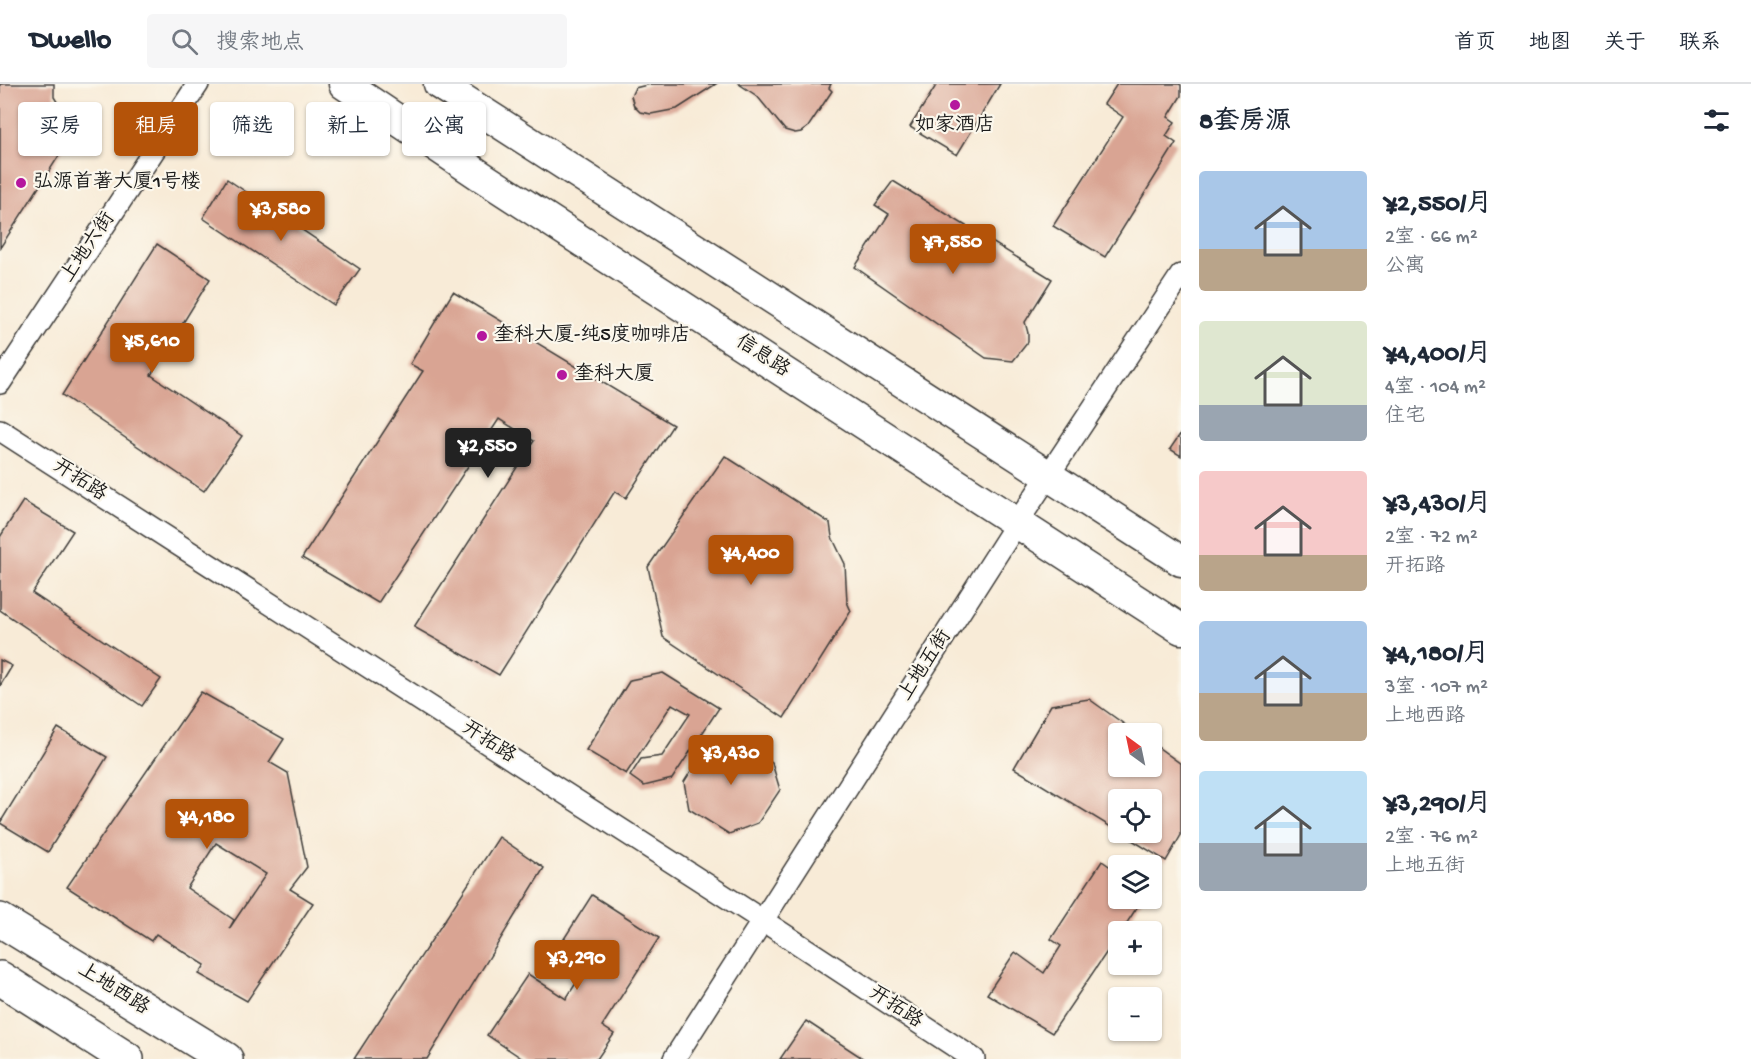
<!DOCTYPE html>
<html lang="zh">
<meta charset="utf-8">
<style>
body{margin:0;font-family:"Gochi Hand","LXGW WenKai TC",sans-serif;background:#f6f6f7;color:#1f2937;height:100vh;display:flex;flex-direction:column;font-size:22px;white-space:nowrap}
*{box-sizing:border-box;margin:0}
p{font-size:20px;color:#747a83}
.icon{flex:none;width:33px;height:33px;fill:none;stroke:currentColor;stroke-width:2;stroke-linecap:round;stroke-linejoin:round}
.map{position:relative;flex:1;overflow:hidden}
.panel{display:flex;flex-direction:column;background:#fff;width:570px}
.panel>*{flex:none}
.guide{position:absolute;left:18px;top:18px;width:570px;height:54px;display:flex;gap:12px}
.needle{width:39px;rotate:327deg}
.buttons{position:absolute;left:1108px;top:639px;display:grid;gap:12px}
.buttons a{display:grid;place-items:center;width:54px;height:54px;border-radius:6px;background:#fff;box-shadow:0 2px 4px #0004;font-size:30px}
.price{position:absolute;translate:-50% -51px;padding:0 14px;border-radius:6px;background:#b45309;color:#fff;font-size:20px;line-height:39px;filter:drop-shadow(0 2px 3px #0008)}
.price::after{content:'';position:absolute;left:50%;top:36px;width:18px;height:14px;margin-left:-9px;background:inherit;clip-path:polygon(0 0,100% 0,50% 100%)}
.price.active{background:#222;color:#fff}
ul{padding:0;list-style:none}
li{display:flex;align-items:center;gap:18px;height:150px;padding:0 18px}
li span{display:grid;place-items:center;flex:none;width:168px;height:120px;border-radius:6px;color:#555}
li>.icon{margin-inline-start:auto}
span .icon{width:72px;height:72px;fill:#fffc;stroke-width:1}
li b{font-size:26px}
h2{display:flex;justify-content:space-between;align-items:center;height:72px;padding:0 18px;font-size:26px}
.chip{padding:0 21px;border-radius:6px;background:#fff;box-shadow:0 2px 4px #0004;font-size:21px;line-height:54px}
.chip.active{background:#b45309;color:#fff}
header{display:flex;align-items:center;gap:36px;box-sizing:border-box;height:84px;padding:0 30px;background:#fff;border-bottom:2px solid #e0e1e3}
header strong{font-size:28px}
nav{display:flex;gap:33px;margin-inline-start:auto;font-size:21px}
.search{width:420px;height:54px;background:#f6f6f7;display:flex;align-items:center;gap:15px;box-sizing:border-box;padding:0 21px;border-radius:6px;color:#747a83;font-size:22px}
main{display:flex;flex:1;min-height:0}
.map>svg:first-child{display:block}
.building{fill:#d9a493;fill-rule:evenodd}
.lines{fill:none;stroke-linecap:round;stroke-linejoin:round}
.minor-casing{stroke:#3d3b38;stroke-width:24}
.secondary-casing{stroke:#3d3b38;stroke-width:33}
.primary-casing{stroke:#3d3b38;stroke-width:36}
.minor{stroke:#fff;stroke-width:21}
.secondary{stroke:#fff;stroke-width:30}
.primary{stroke:#fff;stroke-width:33}
.poi-dot{fill:#b5179e;stroke:#fbf7ec;stroke-width:2}
.labels{text-anchor:middle;dominant-baseline:central;stroke-width:4.5;stroke-linejoin:round;paint-order:stroke}
.poi-label{font-size:20px;fill:#1c1c1c;stroke:#fbf7ec;text-anchor:start}
.street-label{font-size:20px;fill:#1c1c1c;stroke:#fbf7ec}
</style>
<header>
<strong>Dwello</strong>
<div class="search"><svg class="icon" aria-label="search" viewBox="0 0 24 24"><circle cx="10" cy="10" r="6"/><path d="M15 15l6 6"/></svg>搜索地点</div>
<nav><a>首页</a><a>地图</a><a>关于</a><a>联系</a></nav>
</header>
<main>
<div class="map">
<svg width="1181" height="975" viewBox="0 0 1181 975">
<rect width="100%" height="100%" fill="#fbf7ec"/>
<filter id="ink" filterUnits="userSpaceOnUse"><feTurbulence type="fractalNoise" baseFrequency=".0167" numOctaves="2"/><feDisplacementMap in="SourceGraphic" scale="12" xChannelSelector="R" yChannelSelector="G"/><feConvolveMatrix kernelMatrix="1 2 1 2 8 2 1 2 1" color-interpolation-filters="sRGB"/></filter>
<filter id="wash" filterUnits="userSpaceOnUse"><feTurbulence type="fractalNoise" baseFrequency=".008" numOctaves="4" result="noise"/><feDisplacementMap in="SourceGraphic" scale="24" xChannelSelector="R" yChannelSelector="G"/><feGaussianBlur stdDeviation="1.35" result="paint"/><feColorMatrix in="noise" values="0 0 0 0 0 0 0 0 0 0 0 0 0 0 0 0 0 1.4 0 .05"/><feComposite in="paint" operator="in"/></filter>
<g filter="url(#wash)">
<rect width="100%" height="100%" fill="#f8ebd7"/>
<g id="blocks">
<!-- building -->
<g class="building">
<polygon points="0,0 54,0 54,13 64,29 66,32 71,25 83,34 0,164"/>
<polygon points="651,0 716,0 677,25 651,30 640,28 634,22 631,12 635,4"/>
<polygon points="739,0 831,0 829,4 832,7 808,43 801,48 795,49 785,46 757,12"/>
<polygon points="937,0 1000,0 957,71 910,43"/>
<polygon points="1117,0 1179,0 1181,1 1181,12 1168,33 1175,38 1166,52 1176,59 1105,173 1053,142 1123,33 1104,20"/>
<polygon points="227,95 360,185 334,221 203,134"/>
<polygon points="893,97 1052,195 1025,238 1028,249 1028,258 1013,277 986,274 855,183 889,130 875,121"/>
<polygon points="157,160 210,195 151,291 242,352 204,407 62,311"/>
<polygon points="453,208 673,341 626,414 615,407 499,591 414,543 534,357 499,335 378,519 302,474 423,287 410,280"/>
<polygon points="1181,349 1181,372 1170,365"/>
<polygon points="725,372 830,439 832,453 845,480 847,518 851,527 784,634 663,553 648,483"/>
<polygon points="23,417 73,447 32,509 161,595 142,622 0,526 0,453"/>
<polygon points="0,576 12,582 0,602"/>
<polygon points="663,589 719,624 672,695 644,702 630,692 641,675 662,672 690,630 672,620 626,690 586,666 630,596"/>
<path d="M 201,608 L 284,655 L 269,678 L 288,689 L 307,783 L 290,805 L 313,819 L 247,917 L 199,890 L 205,881 L 156,850 L 151,857 L 67,803 ZM 216,759 L 266,790 L 229,845 L 234,836 L 187,804 Z"/>
<polygon points="1089,615 1138,650 1119,650 1119,682 1152,682 1152,659 1181,680 1181,751 1166,777 1119,748 1152,748 1152,716 1119,716 1119,748 1014,684 1051,621"/>
<polygon points="58,644 107,673 48,768 0,739"/>
<polygon points="734,654 772,679 780,706 758,739 729,750 689,725 684,698 710,657"/>
<polygon points="499,753 544,784 427,975 354,975"/>
<polygon points="1102,777 1119,789 1119,814 1143,814 1121,848 1119,848 1119,850 1052,949 987,910 1015,868 1044,889 1061,862 1051,855"/>
<polygon points="592,811 659,854 602,942 614,950 597,975 523,975 487,951 528,890 566,915 590,877 562,858"/>
<polygon points="806,937 864,975 780,975"/>
</g>
</g>
</g>
<g filter="url(#ink)">
<use href="#blocks" fill-opacity="0" stroke="#3d3b38" stroke-width="1.5"/>
<g class="lines">
<defs>
<g id="minor">
<polyline points="0,299 198,0"/>
<polyline points="0,346 762,836 974,975"/>
<polyline points="674,975 1017,439 1181,191"/>
</g>
<g id="secondary">
<polyline points="344,0 481,92 1181,545"/>
<polyline points="439,0 1181,477"/>
</g>
<g id="primary">
<polyline points="0,836 226,975"/>
<polyline points="0,894 127,975"/>
</g>
</defs>
<!-- minor casing -->
<use href="#minor" class="minor-casing"/>
<!-- secondary casing -->
<use href="#secondary" class="secondary-casing"/>
<!-- primary casing -->
<use href="#primary" class="primary-casing"/>
<!-- minor -->
<use href="#minor" class="minor"/>
<!-- secondary -->
<use href="#secondary" class="secondary"/>
<!-- primary -->
<use href="#primary" class="primary"/>
</g>
</g>
<!-- markers -->
<g class="poi-dot">
<circle cx="955" cy="21" r="6"/>
<circle cx="21" cy="99" r="6"/>
<circle cx="482" cy="252" r="6"/>
<circle cx="562" cy="291" r="6"/>
</g>
<g class="labels">
<!-- poi labels -->
<g class="poi-label">
<text x="955" y="42" text-anchor="middle">如家酒店</text>
<text x="33" y="99">弘源首著大厦1号楼</text>
<text x="494" y="252">奎科大厦-纯5度咖啡店</text>
<text x="574" y="291">奎科大厦</text>
</g>
<!-- street labels -->
<g class="street-label">
<text transform="translate(89 164) rotate(-56)">上地六街</text>
<text transform="translate(762 273) rotate(33)">信息路</text>
<text transform="translate(79 397) rotate(33)">开拓路</text>
<text transform="translate(926 582) rotate(-57)">上地五街</text>
<text transform="translate(488 659) rotate(33)">开拓路</text>
<text transform="translate(113 906) rotate(32)">上地西路</text>
<text transform="translate(895 924) rotate(33)">开拓路</text>
</g>
</g>
</svg>
<div class="buttons">
<a><svg class="needle" viewBox="-14 -14 28 28"><path d="M0-13l5 13h-10z" fill="#e53935"/><path d="M0 13l5-13h-10z" fill="#747a83"/></svg></a>
<a><svg class="icon" aria-label="locate" viewBox="0 0 24 24"><circle cx="12" cy="12" r="6"/><path d="M12 2v4M12 18v4M2 12h4M18 12h4"/></svg></a>
<a><svg class="icon" aria-label="layers" viewBox="0 0 24 24"><path d="M12 4l9 5-9 5-9-5zM3 14l9 5 9-5"/></svg></a>
<a>+</a>
<a>−</a>
</div>
<b class="price" style="left:281px;top:158px">¥3,580</b>
<b class="price" style="left:953px;top:191px">¥7,550</b>
<b class="price" style="left:152px;top:290px">¥5,610</b>
<b class="price active" style="left:488px;top:395px">¥2,550</b>
<b class="price" style="left:751px;top:502px">¥4,400</b>
<b class="price" style="left:731px;top:702px">¥3,430</b>
<b class="price" style="left:207px;top:766px">¥4,180</b>
<b class="price" style="left:577px;top:907px">¥3,290</b>
<div class="guide">
<a class="chip">买房</a>
<a class="chip active">租房</a>
<a class="chip">筛选</a>
<a class="chip">新上</a>
<a class="chip">公寓</a>
</div>
</div>
<section class="panel">
<h2>8套房源<svg class="icon" aria-label="filters" viewBox="0 0 24 24"><path d="M4 7h16M4 17h16"/><circle cx="9" cy="7" r="2"/><circle cx="15" cy="17" r="2"/></svg></h2>
<ul>
<li><span style="background:linear-gradient(#a9c7e8 65%,#b9a48a 0)"><svg class="icon" aria-label="home" viewBox="0 0 24 24"><path d="M3 11l9-7 9 7M6 9v11h12V9"/></svg></span><div><b>¥2,550/月</b><p>2室 · 66 m²</p><p>公寓</p></div></li>
<li><span style="background:linear-gradient(#dfe7d0 70%,#9aa5b1 0)"><svg class="icon" aria-label="home" viewBox="0 0 24 24"><path d="M3 11l9-7 9 7M6 9v11h12V9"/></svg></span><div><b>¥4,400/月</b><p>4室 · 104 m²</p><p>住宅</p></div></li>
<li><span style="background:linear-gradient(#f6c9c9 70%,#b9a48a 0)"><svg class="icon" aria-label="home" viewBox="0 0 24 24"><path d="M3 11l9-7 9 7M6 9v11h12V9"/></svg></span><div><b>¥3,430/月</b><p>2室 · 72 m²</p><p>开拓路</p></div></li>
<li><span style="background:linear-gradient(#a9c7e8 60%,#b9a48a 0)"><svg class="icon" aria-label="home" viewBox="0 0 24 24"><path d="M3 11l9-7 9 7M6 9v11h12V9"/></svg></span><div><b>¥4,180/月</b><p>3室 · 107 m²</p><p>上地西路</p></div></li>
<li><span style="background:linear-gradient(#bfe0f5 60%,#9aa5b1 0)"><svg class="icon" aria-label="home" viewBox="0 0 24 24"><path d="M3 11l9-7 9 7M6 9v11h12V9"/></svg></span><div><b>¥3,290/月</b><p>2室 · 76 m²</p><p>上地五街</p></div></li>
</ul>
</section>
</main>
